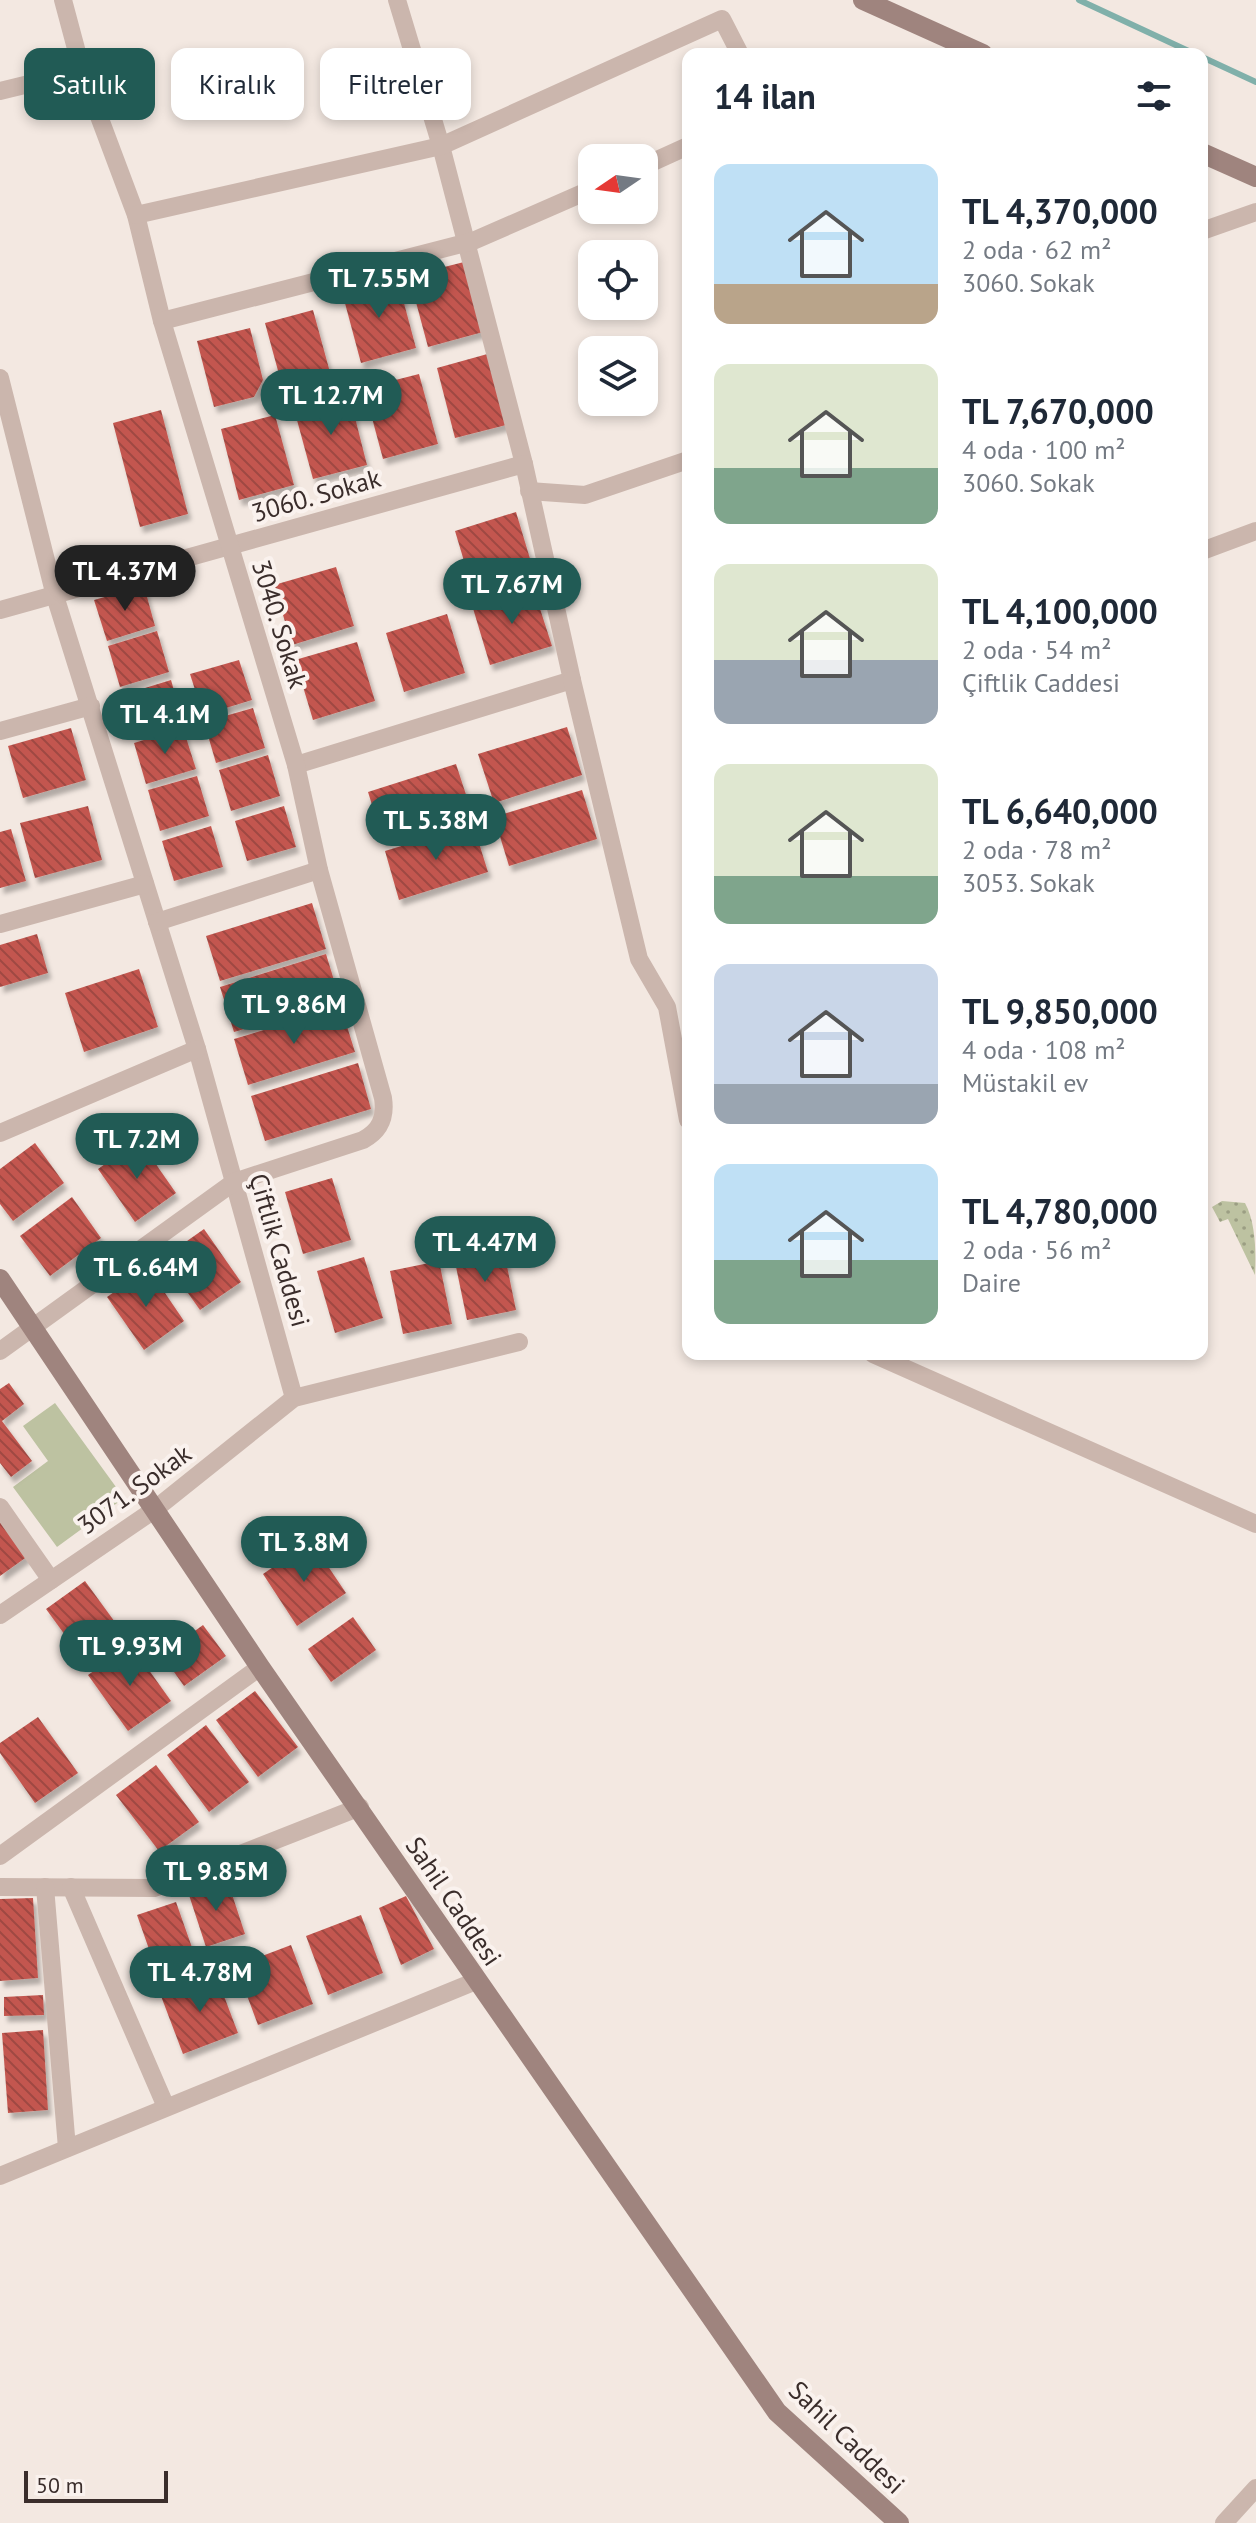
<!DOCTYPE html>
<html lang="tr">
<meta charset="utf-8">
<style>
body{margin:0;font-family:"PT Sans",sans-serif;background:#f2f2f3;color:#1f2937;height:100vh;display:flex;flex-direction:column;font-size:30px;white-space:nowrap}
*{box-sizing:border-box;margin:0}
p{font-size:26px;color:#747a83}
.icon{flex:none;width:44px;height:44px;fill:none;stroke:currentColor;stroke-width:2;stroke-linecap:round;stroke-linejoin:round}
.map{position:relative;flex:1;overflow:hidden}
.details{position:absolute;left:682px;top:48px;width:526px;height:1312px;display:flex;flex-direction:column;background:#fff;border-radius:16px;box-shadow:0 4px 12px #0003}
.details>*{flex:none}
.top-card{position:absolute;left:24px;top:48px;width:538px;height:72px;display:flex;gap:16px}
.needle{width:52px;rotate:257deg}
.fabs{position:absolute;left:578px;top:144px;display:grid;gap:16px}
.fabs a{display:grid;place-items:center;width:80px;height:80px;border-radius:16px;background:#fff;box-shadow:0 4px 12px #0003;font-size:40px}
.scale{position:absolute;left:24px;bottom:20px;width:144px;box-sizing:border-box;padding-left:8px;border:4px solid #3a2d2b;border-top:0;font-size:22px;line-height:28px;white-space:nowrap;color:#3a2d2b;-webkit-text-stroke:6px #faf2ee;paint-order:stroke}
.price{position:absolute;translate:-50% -68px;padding:0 18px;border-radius:28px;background:#215b55;color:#fff;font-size:26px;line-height:52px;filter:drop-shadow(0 2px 4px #0008)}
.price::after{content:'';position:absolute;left:50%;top:48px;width:24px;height:18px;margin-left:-12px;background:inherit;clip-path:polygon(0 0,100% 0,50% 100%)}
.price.on{background:#222;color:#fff}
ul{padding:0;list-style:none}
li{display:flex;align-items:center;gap:24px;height:200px;padding:0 32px}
li span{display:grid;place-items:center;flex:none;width:224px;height:160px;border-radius:16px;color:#555}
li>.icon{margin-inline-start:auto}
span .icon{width:96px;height:96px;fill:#fffc;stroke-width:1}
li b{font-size:34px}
h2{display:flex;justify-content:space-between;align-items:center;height:96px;padding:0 32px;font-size:34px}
.chip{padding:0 28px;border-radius:16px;background:#fff;box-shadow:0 4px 12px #0003;font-size:28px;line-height:72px}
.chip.on{background:#215b55;color:#fff}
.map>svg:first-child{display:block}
.grass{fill:url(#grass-dots)}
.park{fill:#bdc2a1}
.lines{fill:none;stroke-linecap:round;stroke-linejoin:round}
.stream{stroke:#80b0aa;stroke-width:6}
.building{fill:url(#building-back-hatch);filter:url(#shadow)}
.street{stroke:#cbb6ad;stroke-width:18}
.secondary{stroke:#9f847e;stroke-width:20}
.labels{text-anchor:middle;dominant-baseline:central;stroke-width:8;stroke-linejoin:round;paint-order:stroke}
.street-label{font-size:26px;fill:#3a2d2b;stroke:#faf2ee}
</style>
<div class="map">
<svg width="1256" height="2523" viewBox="0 0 1256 2523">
<defs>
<pattern id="grass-dots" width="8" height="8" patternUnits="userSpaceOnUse" patternTransform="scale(2)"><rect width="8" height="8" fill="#bdc2a1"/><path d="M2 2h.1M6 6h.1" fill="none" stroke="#9b9e83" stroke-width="1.8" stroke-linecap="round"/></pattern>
<pattern id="building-back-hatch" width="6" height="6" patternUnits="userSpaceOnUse" patternTransform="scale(2)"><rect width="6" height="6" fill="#c3574f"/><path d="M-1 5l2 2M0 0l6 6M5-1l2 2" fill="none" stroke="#9f4842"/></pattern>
<filter id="shadow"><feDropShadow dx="3.5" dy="6" stdDeviation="2" flood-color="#0004"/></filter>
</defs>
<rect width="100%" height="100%" fill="#f3e8e1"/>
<!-- grass -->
<path class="grass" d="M 1222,1201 L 1245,1203 C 1256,1223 1256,1253 1255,1275 L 1228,1219 L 1220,1222 L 1212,1207 Z"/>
<!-- park -->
<polygon class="park" points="55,1403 124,1498 57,1547 13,1487 48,1461 23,1426"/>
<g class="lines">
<!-- stream -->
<g class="stream">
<polyline points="1079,0 1195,54"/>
<polyline points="1202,57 1256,82"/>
</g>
</g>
<!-- building -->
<g class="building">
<polygon points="464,262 483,332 428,347 409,276"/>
<polygon points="397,277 416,348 361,363 342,292"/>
<polygon points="313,310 331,376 283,389 265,323"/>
<polygon points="250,328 263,380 254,397 214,407 197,341"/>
<polygon points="491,353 510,424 455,438 437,368"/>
<polygon points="419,374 438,444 383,459 364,388"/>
<polygon points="349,394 367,465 313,479 294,409"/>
<polygon points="161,410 188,514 140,527 113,423"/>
<polygon points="275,415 294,485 239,500 221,429"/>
<polygon points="516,512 534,572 473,591 455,531"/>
<polygon points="336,567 354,626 292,645 274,585"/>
<polygon points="144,586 155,626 107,641 94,600"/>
<polygon points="533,587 552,646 490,665 472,605"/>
<polygon points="447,614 465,673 404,692 386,633"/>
<polygon points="157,631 169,672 120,687 108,646"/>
<polygon points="357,642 375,701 313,720 295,660"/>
<polygon points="239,660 252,700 203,715 190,674"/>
<polygon points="171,680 183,721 134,736 122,695"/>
<polygon points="253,708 265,748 216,763 204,722"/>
<polygon points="567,727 582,775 494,803 478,754"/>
<polygon points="71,728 86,780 23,798 8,746"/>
<polygon points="183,728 196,769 146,784 134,743"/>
<polygon points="268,755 280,796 231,811 219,770"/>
<polygon points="456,764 472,813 383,840 368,792"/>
<polygon points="197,776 209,816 160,831 148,790"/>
<polygon points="582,790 597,839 509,866 494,817"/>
<polygon points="88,806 102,860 35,878 20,823"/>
<polygon points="284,806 296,847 247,861 235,821"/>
<polygon points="473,824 488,872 399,900 385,851"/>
<polygon points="211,826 223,867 174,881 162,841"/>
<polygon points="11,829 26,881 0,888 0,832"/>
<polygon points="312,903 326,949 220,981 206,936"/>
<polygon points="37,934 48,973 0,987 0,945"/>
<polygon points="326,954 340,1000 234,1032 220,987"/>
<polygon points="139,969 158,1027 84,1052 65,993"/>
<polygon points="341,1007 355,1052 248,1085 234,1039"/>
<polygon points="358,1063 371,1109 265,1141 251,1096"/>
<polygon points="139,1140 176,1193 135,1222 98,1169"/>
<polygon points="35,1143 64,1183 13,1221 0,1204 0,1169"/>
<polygon points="332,1178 351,1240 303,1254 285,1192"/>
<polygon points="72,1197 101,1238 50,1276 20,1236"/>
<polygon points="204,1229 241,1282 200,1310 163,1258"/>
<polygon points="503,1247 516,1310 467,1320 454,1257"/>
<polygon points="364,1257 383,1318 335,1333 317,1271"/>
<polygon points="439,1261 452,1324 403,1334 390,1271"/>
<polygon points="148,1268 184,1321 144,1350 107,1297"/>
<polygon points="9,1383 24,1404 2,1421 32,1461 11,1477 0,1463 0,1389"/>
<polygon points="0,1516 28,1556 0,1576"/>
<polygon points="311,1541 346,1593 297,1626 263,1574"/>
<polygon points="85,1581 120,1629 81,1657 46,1609"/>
<polygon points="353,1617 376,1650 331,1682 308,1649"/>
<polygon points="203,1625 226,1656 184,1686 162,1655"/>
<polygon points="131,1645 171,1701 128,1731 88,1675"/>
<polygon points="255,1691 298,1747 258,1777 216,1720"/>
<polygon points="38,1717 78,1773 35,1803 0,1753 0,1743"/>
<polygon points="206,1725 249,1782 209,1812 167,1755"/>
<polygon points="156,1765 199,1822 159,1851 116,1795"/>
<polygon points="227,1879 245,1934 206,1947 188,1892"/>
<polygon points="406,1896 434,1949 401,1965 379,1908"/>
<polygon points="33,1898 38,1978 0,1981 0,1899"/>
<polygon points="176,1902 195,1956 156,1969 137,1915"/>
<polygon points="361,1915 383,1973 328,1995 306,1936"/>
<polygon points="291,1945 313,2004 258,2025 236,1966"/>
<polygon points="216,1975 238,2033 183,2054 161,1996"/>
<polygon points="43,1995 44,2015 4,2016 4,1997"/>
<polygon points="43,2030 48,2110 8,2113 2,2033"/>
</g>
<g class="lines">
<!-- street -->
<g class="street">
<polyline points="63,0 82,71 136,215 162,321"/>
<polyline points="397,0 441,146 524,464"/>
<polyline points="0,91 82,71"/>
<polyline points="644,166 688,146"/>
<polyline points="136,215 441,146 722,19 740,54"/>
<polyline points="1202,231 1256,212"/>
<polyline points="0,378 55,596 197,1049 294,1398"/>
<polyline points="529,491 585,495 688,460"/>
<polyline points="1202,551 1256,531"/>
<polyline points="0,610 524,464 572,680 296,765"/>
<polyline points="572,680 639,959 667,1007 688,1120"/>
<polyline points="0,731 91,706"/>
<polyline points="157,922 319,870"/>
<polyline points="0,924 145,884"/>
<polyline points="0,1133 197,1049"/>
<path d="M 0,1351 L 234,1182 L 363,1140 C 380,1131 386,1118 383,1098 L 319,870 L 296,765 L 162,321 L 473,241 L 592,189"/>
<polyline points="873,1354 1256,1524"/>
<polyline points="0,1507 51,1580"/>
<polyline points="0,1615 154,1510 294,1398 519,1342"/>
<polyline points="0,1856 260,1667"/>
<polyline points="0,1887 154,1888 360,1807"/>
<polyline points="45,1887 67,2148"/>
<polyline points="71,1887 166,2107"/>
<polyline points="0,2176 476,1981"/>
<polyline points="1224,2523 1256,2488"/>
</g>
<!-- secondary -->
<g class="secondary">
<polyline points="863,0 983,54"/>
<polyline points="1202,153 1256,177"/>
<polyline points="0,1279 260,1667 777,2412 899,2523"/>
</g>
</g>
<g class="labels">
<!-- street labels -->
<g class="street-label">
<text transform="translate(316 495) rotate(-16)">3060. Sokak</text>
<text transform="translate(280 624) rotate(73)">3040. Sokak</text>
<text transform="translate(280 1250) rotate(74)">Çiftlik Caddesi</text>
<text transform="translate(134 1489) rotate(-36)">3071. Sokak</text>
<text transform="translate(454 1901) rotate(56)">Sahil Caddesi</text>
<text transform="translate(847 2437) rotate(44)">Sahil Caddesi</text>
</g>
</g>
</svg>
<div class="fabs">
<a><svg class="needle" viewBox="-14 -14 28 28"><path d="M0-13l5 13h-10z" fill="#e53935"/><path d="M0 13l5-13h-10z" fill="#747a83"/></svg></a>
<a><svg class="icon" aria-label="locate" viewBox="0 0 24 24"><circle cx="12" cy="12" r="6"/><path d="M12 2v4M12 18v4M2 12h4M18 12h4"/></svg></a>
<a><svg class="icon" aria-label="layers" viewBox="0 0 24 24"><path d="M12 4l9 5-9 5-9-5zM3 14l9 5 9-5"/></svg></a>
</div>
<div class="scale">50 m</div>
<b class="price" style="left:379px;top:320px">TL 7.55M</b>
<b class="price" style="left:331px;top:437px">TL 12.7M</b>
<b class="price on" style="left:125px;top:613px">TL 4.37M</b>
<b class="price" style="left:512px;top:626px">TL 7.67M</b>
<b class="price" style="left:165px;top:756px">TL 4.1M</b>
<b class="price" style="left:436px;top:862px">TL 5.38M</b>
<b class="price" style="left:294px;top:1046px">TL 9.86M</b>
<b class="price" style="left:137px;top:1181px">TL 7.2M</b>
<b class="price" style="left:485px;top:1284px">TL 4.47M</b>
<b class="price" style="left:146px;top:1309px">TL 6.64M</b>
<b class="price" style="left:304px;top:1584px">TL 3.8M</b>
<b class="price" style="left:130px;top:1688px">TL 9.93M</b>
<b class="price" style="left:216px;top:1913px">TL 9.85M</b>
<b class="price" style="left:200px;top:2014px">TL 4.78M</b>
<div class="top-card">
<a class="chip on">Satılık</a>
<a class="chip">Kiralık</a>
<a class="chip">Filtreler</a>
</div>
<section class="details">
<h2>14 ilan<svg class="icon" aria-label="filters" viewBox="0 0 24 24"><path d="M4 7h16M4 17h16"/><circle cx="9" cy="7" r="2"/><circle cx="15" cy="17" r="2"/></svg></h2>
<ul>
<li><span style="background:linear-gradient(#bfe0f5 75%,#b9a48a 0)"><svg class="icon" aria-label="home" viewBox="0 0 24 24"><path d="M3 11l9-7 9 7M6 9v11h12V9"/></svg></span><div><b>TL 4,370,000</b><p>2 oda · 62 m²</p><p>3060. Sokak</p></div></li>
<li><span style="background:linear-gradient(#dfe7d0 65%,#7fa58c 0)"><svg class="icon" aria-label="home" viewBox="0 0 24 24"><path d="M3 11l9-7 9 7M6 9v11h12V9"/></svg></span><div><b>TL 7,670,000</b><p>4 oda · 100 m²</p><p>3060. Sokak</p></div></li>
<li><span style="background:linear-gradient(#dfe7d0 60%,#9aa5b1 0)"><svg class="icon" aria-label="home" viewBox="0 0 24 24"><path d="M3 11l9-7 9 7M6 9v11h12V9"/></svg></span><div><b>TL 4,100,000</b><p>2 oda · 54 m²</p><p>Çiftlik Caddesi</p></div></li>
<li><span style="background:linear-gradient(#dfe7d0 70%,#7fa58c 0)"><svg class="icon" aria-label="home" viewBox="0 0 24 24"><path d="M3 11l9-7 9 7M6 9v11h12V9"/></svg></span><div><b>TL 6,640,000</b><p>2 oda · 78 m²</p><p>3053. Sokak</p></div></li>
<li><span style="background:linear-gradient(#c9d6e8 75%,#9aa5b1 0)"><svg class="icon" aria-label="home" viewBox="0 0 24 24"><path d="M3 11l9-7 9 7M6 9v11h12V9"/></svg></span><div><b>TL 9,850,000</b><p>4 oda · 108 m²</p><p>Müstakil ev</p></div></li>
<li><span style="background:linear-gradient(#bfe0f5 60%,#7fa58c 0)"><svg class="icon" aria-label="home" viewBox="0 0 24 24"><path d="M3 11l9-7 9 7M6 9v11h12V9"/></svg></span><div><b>TL 4,780,000</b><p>2 oda · 56 m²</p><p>Daire</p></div></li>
</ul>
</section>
</div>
